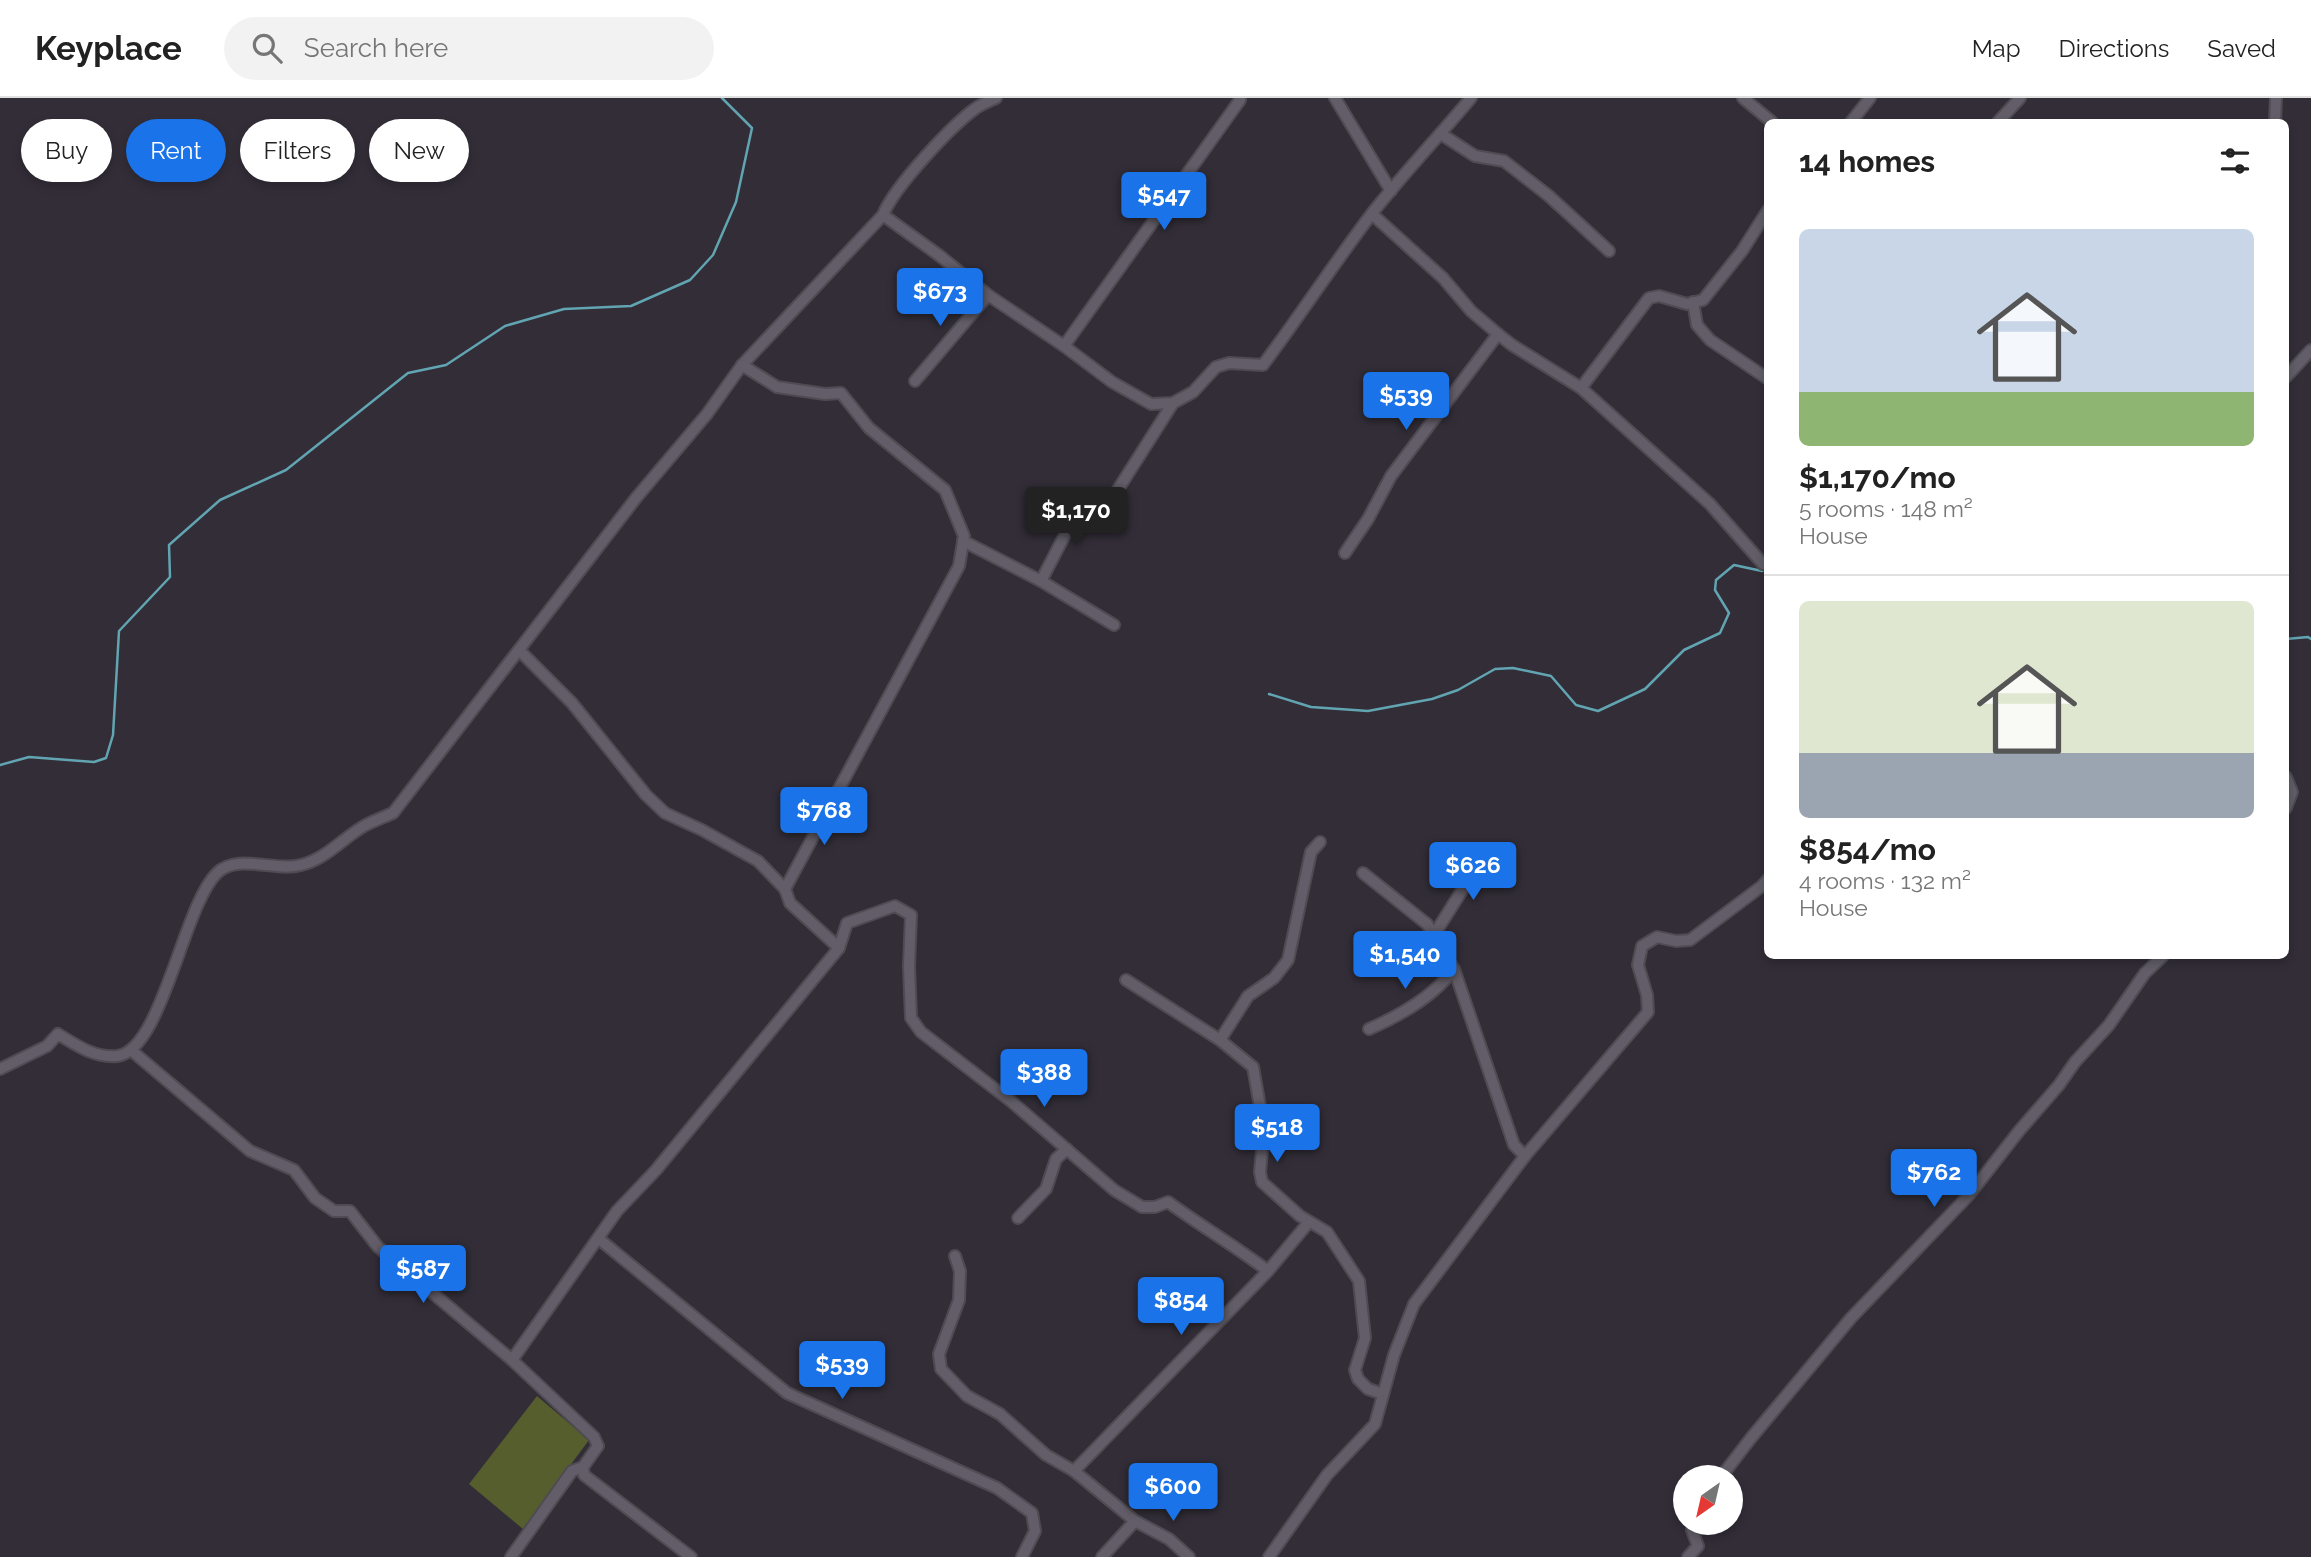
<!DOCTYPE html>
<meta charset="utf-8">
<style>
body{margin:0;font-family:Raleway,sans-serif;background:#f2f2f2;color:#222;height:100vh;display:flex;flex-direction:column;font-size:26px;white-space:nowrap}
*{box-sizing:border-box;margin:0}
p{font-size:23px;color:#767676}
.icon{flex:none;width:38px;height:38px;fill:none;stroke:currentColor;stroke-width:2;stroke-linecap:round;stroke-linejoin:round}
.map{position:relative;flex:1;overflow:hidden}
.side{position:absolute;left:1764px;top:21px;width:525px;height:840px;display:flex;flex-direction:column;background:#fff;border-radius:10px;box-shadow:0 4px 10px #0003}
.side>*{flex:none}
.hud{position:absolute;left:21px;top:21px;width:665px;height:63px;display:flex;gap:14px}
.needle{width:46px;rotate:214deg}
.controls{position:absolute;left:1673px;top:1367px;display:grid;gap:14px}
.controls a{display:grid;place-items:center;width:70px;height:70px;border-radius:50%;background:#fff;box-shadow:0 4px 10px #0003;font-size:35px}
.price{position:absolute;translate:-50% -60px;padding:0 16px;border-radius:7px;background:#1a73e8;color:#fff;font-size:23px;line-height:46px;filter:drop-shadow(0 2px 4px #0008)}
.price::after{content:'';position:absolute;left:50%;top:42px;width:21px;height:16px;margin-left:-10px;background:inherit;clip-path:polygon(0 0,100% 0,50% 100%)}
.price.active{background:#222;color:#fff}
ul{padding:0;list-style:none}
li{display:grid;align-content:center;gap:14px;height:371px;padding:0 35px}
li+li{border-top:2px solid #e0e0e0}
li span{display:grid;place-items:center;height:217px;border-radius:10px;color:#555}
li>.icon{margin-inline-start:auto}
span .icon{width:126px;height:126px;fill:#fffc;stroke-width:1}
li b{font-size:30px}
h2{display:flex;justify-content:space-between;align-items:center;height:84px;padding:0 35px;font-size:30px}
.tag{padding:0 24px;border-radius:32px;background:#fff;box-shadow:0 4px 10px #0003;font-size:24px;line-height:63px}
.tag.active{background:#1a73e8;color:#fff}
header{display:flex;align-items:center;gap:42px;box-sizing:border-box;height:98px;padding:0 35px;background:#fff;border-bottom:2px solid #e0e0e0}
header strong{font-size:33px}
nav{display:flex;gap:38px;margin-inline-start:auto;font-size:24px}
.search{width:490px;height:63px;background:#f2f2f2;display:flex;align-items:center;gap:18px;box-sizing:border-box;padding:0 24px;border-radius:38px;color:#767676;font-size:26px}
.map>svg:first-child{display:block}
.green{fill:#565e2e}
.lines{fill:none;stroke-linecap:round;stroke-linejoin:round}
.stream{stroke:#62a5b2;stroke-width:2.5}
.minor-casing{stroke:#4f4b53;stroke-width:14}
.minor{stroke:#625d68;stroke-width:10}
</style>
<header>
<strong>Keyplace</strong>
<div class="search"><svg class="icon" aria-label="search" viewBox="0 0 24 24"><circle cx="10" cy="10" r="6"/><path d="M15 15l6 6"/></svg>Search here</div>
<nav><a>Map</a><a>Directions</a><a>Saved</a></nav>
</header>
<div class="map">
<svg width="2311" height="1459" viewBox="0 0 2311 1459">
<rect width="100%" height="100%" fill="#322d37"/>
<!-- green -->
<polygon class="green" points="537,1298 589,1342 523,1431 469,1386"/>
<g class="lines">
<!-- stream -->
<g class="stream">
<polyline points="2286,541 2308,539 2311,541"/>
<polyline points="1269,596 1311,609 1368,613 1432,601 1458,592 1495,571 1513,570 1551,578 1576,607 1598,613 1645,591 1684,552 1720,535 1729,515 1715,492 1716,482 1734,467 1762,473 1768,470"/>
<polyline points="0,667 29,659 94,664 106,660 113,637 119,533 170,479 169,447 220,402 286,372 408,275 446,267 505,228 564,211 631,208 690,182 713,157 736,104 752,30 722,0"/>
</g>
<defs>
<g id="minor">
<polyline points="1335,0 1391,93"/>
<polyline points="1743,0 1772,24"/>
<polyline points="1851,24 1870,0"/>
<polyline points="1998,24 2020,0"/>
<polyline points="2275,24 2276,0"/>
<polyline points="1441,36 1475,58 1504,63 1549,98 1609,153"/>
<polyline points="1372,116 1443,180 1471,213 1498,236 1512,247 1581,290 1710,406 1763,466"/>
<path d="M 883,117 L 940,158 L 988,197 L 1064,248 L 1112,284 L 1151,306 L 1173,305 L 1193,294 L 1216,269 L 1229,265 L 1263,267 C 1301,216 1335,164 1373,114 C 1404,75 1439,38 1471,0"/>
<polyline points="1693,204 1697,227 1710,242 1768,281"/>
<polyline points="1064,248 1240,2"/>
<polyline points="2286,279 2311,252"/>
<polyline points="915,283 988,197"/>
<polyline points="1581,290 1649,200 1659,198 1687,206 1703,202 1742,153 1768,112"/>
<polyline points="1117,393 1173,305"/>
<polyline points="963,443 1041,483 1114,527"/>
<polyline points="1345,455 1368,421 1391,378 1498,236"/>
<polyline points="1041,483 1084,400"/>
<polyline points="520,553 572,605 646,697 665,715 702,732 758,763 785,791"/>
<polyline points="2286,679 2292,694 2286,710"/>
<polyline points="1363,775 1427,826 1454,871 1514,1047 1525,1058"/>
<polyline points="1434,837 1486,754"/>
<path d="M 839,850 L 847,825 L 895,808 L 911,817 L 909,868 L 911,920 L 921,934 L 1012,1004 L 1114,1092 L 1142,1109 L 1155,1109 L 1168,1104 C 1201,1128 1235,1148 1268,1173"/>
<polyline points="1126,882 1220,942 1253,969 1264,1031 1260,1074 1262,1084 1300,1118 1327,1134 1359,1183 1365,1240 1355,1272 1358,1281 1368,1291 1383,1296"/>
<path d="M 1369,931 C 1399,918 1434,898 1454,871"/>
<polyline points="1220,942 1248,898 1274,880 1288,862 1311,754 1320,744"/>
<polyline points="132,953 250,1053 294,1072 315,1100 334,1113 350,1113 378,1149 512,1262 594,1339 598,1348 583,1369 584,1377 691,1459"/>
<path d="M 0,971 L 47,948 L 58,936 C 76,947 94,960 117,958 C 162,953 183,808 217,775 C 238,755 275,774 301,767 C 326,761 343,740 364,728 C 373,723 384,719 393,715 L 636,400 L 707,316 L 742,267 L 883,117 C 894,89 951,28 976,10 C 982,6 989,3 996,0"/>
<polyline points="1018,1120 1046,1091 1056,1061 1067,1051"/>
<polyline points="599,1141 787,1295 997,1390 1032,1415 1035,1433 1022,1459"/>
<polyline points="955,1158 960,1173 959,1202 939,1256 941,1271 967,1298 1000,1316 1046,1357 1074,1373 1135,1423 1169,1441 1189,1459"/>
<polyline points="512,1262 617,1113 656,1072 839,850 790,805 785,791 959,468 964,438 945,392 869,330 841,295 825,296 777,289 742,267"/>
<polyline points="1074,1373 1268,1173 1309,1124"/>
<polyline points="1721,1379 1751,1340 1851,1220 1969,1097 2019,1033 2059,987 2075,964 2109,927 2145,875 2163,858"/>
<polyline points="511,1459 572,1373 583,1369"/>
<polyline points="1102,1459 1135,1423"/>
<polyline points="1269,1459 1327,1377 1375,1326 1394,1257 1414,1206 1525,1058 1648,914 1647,897 1638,867 1642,848 1657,839 1676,843 1690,842 1762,788 1768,781"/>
<polyline points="1688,1459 1698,1448 1692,1432 1693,1424"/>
</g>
</defs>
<!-- minor casing -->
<use href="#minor" class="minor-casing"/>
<!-- minor -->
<use href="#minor" class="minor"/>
</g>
</svg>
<div class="controls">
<a><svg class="needle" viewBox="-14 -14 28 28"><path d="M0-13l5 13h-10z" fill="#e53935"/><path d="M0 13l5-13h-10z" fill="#767676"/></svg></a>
</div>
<b class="price" style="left:1164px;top:134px">$547</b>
<b class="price" style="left:940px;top:230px">$673</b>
<b class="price" style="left:1406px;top:334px">$539</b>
<b class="price active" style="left:1076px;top:449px">$1,170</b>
<b class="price" style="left:824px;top:749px">$768</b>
<b class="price" style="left:1473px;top:804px">$626</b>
<b class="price" style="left:1405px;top:893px">$1,540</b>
<b class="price" style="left:1044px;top:1011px">$388</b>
<b class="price" style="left:1277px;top:1066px">$518</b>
<b class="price" style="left:1934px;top:1111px">$762</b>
<b class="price" style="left:423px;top:1207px">$587</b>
<b class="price" style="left:1181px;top:1239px">$854</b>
<b class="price" style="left:842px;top:1303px">$539</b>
<b class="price" style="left:1173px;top:1425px">$600</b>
<div class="hud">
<a class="tag">Buy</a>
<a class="tag active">Rent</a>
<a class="tag">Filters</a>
<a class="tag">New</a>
</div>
<section class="side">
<h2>14 homes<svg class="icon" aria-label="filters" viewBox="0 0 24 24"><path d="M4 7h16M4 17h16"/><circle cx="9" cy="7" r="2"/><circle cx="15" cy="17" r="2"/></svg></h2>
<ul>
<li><span style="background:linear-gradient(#c9d6e8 75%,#8fb573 0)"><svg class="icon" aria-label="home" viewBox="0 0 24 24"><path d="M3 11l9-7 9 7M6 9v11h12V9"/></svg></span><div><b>$1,170/mo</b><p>5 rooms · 148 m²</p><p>House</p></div></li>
<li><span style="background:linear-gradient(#dfe7d0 70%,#9aa5b1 0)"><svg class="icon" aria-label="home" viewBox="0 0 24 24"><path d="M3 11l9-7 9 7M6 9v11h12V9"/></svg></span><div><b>$854/mo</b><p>4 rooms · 132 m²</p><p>House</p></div></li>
</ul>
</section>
</div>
